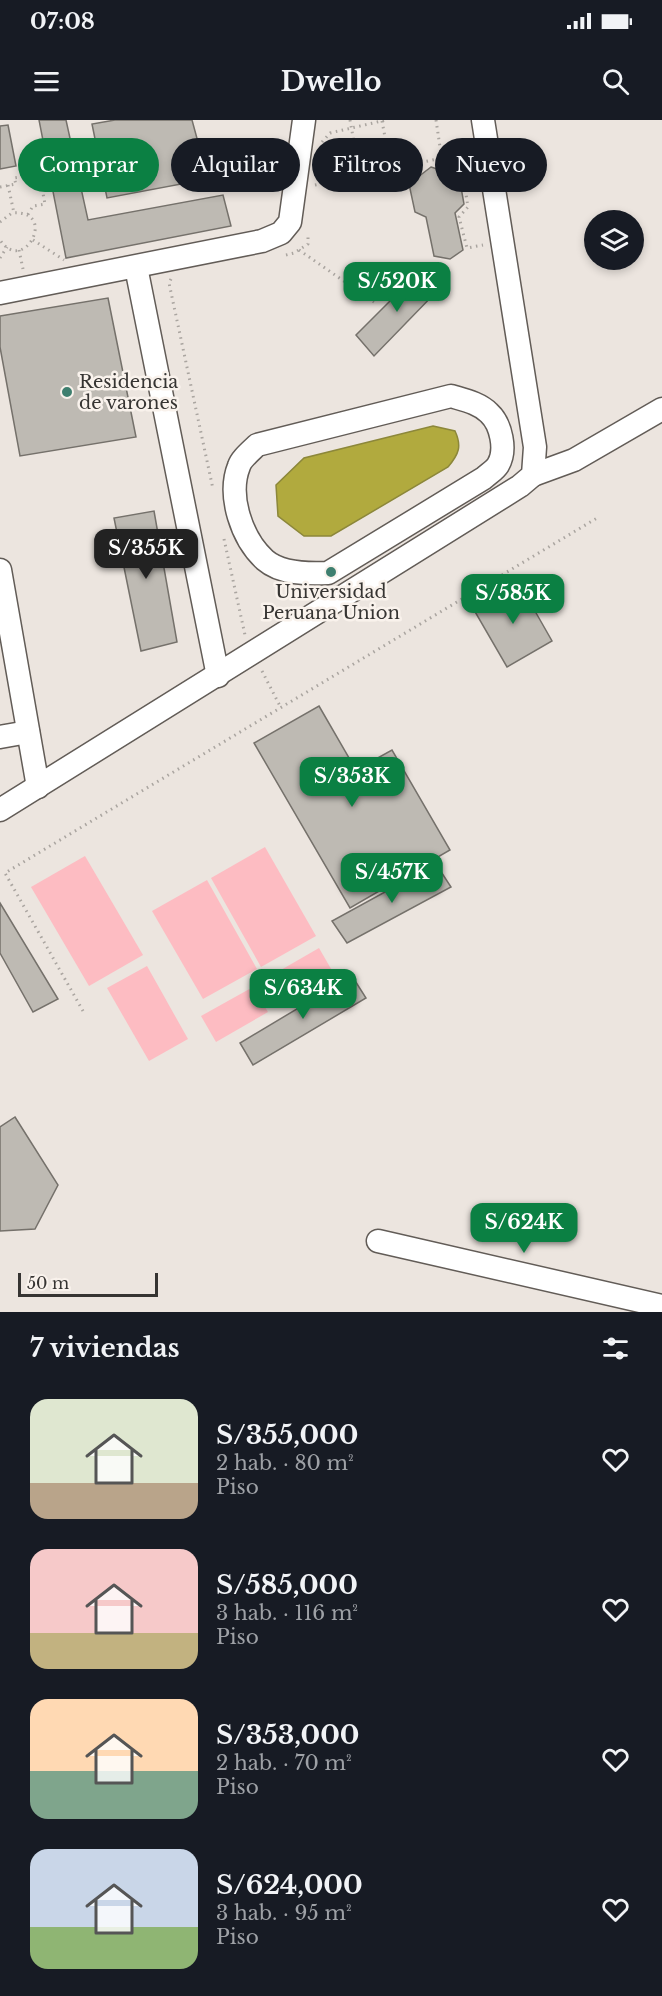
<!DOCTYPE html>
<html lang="es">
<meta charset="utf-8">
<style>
body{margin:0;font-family:"Libre Baskerville",serif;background:#20242c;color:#f1f3f6;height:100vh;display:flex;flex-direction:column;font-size:22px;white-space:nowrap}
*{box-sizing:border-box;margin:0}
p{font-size:20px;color:#9ea1a6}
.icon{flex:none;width:33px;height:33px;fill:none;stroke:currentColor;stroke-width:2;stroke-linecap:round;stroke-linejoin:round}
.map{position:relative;height:1192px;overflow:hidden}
.panel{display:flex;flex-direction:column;background:#171b24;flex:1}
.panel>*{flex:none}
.banner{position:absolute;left:18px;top:18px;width:627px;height:54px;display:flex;gap:12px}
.tools{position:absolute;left:584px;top:90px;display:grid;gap:12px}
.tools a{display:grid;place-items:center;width:60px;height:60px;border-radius:50%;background:#171b24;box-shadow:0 3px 9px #0003;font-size:30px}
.scale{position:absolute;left:18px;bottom:15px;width:140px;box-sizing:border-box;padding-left:6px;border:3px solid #363432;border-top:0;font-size:16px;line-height:21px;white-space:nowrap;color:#363432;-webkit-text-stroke:4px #f9f2ec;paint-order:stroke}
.price{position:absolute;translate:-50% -51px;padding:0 14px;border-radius:12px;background:#0b8043;color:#fff;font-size:20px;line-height:39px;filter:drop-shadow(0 2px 3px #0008)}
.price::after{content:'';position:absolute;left:50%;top:36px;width:18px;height:14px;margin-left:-9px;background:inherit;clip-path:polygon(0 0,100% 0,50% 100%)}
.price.selected{background:#222;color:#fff}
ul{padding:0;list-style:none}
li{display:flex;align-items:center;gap:18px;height:150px;padding:0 30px}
li span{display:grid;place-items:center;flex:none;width:168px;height:120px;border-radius:18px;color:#555}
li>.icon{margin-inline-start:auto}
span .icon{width:72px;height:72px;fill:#fffc;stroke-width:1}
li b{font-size:26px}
h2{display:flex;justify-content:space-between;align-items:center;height:72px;padding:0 30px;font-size:26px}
.chip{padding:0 21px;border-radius:27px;background:#171b24;box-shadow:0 3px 9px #0003;font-size:21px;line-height:54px}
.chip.selected{background:#0b8043;color:#fff}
.status{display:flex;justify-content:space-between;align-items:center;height:42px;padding:0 30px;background:#171b24;direction:ltr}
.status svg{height:16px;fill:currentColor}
header{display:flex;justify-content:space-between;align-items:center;height:78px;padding:0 30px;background:#171b24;font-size:27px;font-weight:800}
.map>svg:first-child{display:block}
.green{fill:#fdbcc2}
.water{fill:#b1aa3e;stroke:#8c873a;stroke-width:1.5}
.building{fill:#bebab3;stroke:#75716b;stroke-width:1.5}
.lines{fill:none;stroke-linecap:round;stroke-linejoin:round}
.minor-casing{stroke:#625c57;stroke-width:25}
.path{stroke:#aaa5a0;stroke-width:3;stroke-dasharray:1.5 4.5;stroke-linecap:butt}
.minor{stroke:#fff;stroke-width:22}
.poi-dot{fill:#3e7f6f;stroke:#f9f2ec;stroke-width:2}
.labels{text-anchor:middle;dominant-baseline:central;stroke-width:5;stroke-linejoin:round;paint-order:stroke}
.poi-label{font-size:18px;fill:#363432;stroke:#f9f2ec;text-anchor:start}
</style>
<div class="status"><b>07:08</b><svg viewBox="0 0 49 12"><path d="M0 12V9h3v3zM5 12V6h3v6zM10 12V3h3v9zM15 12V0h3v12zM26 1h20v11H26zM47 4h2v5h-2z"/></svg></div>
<header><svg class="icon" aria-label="menu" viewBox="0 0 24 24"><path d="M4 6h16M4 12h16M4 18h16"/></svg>Dwello<svg class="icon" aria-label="search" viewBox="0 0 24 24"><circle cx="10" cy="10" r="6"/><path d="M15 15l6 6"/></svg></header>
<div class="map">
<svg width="662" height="1192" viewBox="0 0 662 1192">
<rect width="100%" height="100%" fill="#ece5df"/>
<!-- green -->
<g class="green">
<polygon points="265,727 316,816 261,847 211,758"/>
<polygon points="85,736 143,835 89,866 31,767"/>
<polygon points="207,760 257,849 203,879 152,791"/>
<polygon points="319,828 334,854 282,884 267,858"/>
<polygon points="147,846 188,919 149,941 107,868"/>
<polygon points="253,867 268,892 216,922 201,896"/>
</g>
<!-- water -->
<path class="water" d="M 433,306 L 455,311 C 462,326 459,334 448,347 L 331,416 L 304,416 L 278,396 L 276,365 L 304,338 Z"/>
<!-- building -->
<g class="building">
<polygon points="39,0 66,0 88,100 223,75 231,106 66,138"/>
<polygon points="115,0 192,0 208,59 107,78 92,4"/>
<polygon points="8,5 16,46 0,49 0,6"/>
<polygon points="431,47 459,56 464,84 455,93 463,130 450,139 434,136 426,97 415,92 409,64"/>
<polygon points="421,150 439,169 374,236 356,215"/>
<polygon points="108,178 136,317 20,336 0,227 0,196"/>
<polygon points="154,391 177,522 141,531 114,398"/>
<polygon points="519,463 552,521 507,547 474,490"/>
<polygon points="319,586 356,650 392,630 450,730 350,788 254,623"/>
<polygon points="436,744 451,767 347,823 332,801"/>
<polygon points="0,783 58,879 33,892 0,833"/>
<polygon points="352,856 366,878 253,945 240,923"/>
<polygon points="15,997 58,1065 35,1109 0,1111 0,1007"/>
</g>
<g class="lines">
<defs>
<g id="minor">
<polyline points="136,147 218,556"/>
<polyline points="0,173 262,121 281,113 290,102 304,0"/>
<path d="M 451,276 C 464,280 479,283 489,293 C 501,304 507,330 498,345 C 495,350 488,354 484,358 L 328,453 C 308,454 281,454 265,440 C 242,419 227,376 239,346 C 241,339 251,331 257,325 Z"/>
<polyline points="533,355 574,340 662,289"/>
<polyline points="0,450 38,667"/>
<polyline points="0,617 28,612"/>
<polyline points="0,690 520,366 533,355 535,327 483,0"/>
<polyline points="378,1121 662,1186"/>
</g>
</defs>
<!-- minor casing -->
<use href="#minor" class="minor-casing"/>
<!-- path -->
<g class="path">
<polyline points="350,0 360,56"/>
<polyline points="436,0 443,47 463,55 468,87 459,97 467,128 483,125"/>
<polyline points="382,1 391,49"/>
<polyline points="322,22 330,13 386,0"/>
<polyline points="8,65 14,93"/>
<polyline points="315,65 442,38"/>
<polyline points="0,67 16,64 14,58 27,56 25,51 42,68 45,84 33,86 27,96"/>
<path d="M 0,102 L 12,93 C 59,89 24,156 0,120"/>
<polyline points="33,120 64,140"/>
<polyline points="19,130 23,149"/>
<polyline points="299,130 374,182"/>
<polyline points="286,135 294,133 308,124 308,113"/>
<polyline points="0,138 7,127"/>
<polyline points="171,159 169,163 213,369"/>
<polyline points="224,419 245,515"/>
<polyline points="262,551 281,588"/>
<polyline points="83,891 5,753 597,398"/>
</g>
<!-- minor -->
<use href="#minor" class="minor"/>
</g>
<!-- markers -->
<g class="poi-dot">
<circle cx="67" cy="272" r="6"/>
<circle cx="331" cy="452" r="6"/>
</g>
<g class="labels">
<!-- poi labels -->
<g class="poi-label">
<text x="79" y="262">Residencia<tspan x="79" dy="21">de varones</tspan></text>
<text x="331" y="472" text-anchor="middle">Universidad<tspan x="331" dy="21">Peruana Union</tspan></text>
</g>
</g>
</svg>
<div class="tools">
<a><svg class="icon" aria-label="layers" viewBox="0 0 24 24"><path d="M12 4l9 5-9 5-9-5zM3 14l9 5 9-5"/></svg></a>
</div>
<div class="scale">50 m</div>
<b class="price" style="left:397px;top:193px">S/520K</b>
<b class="price selected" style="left:146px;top:460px">S/355K</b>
<b class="price" style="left:513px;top:505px">S/585K</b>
<b class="price" style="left:352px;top:688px">S/353K</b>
<b class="price" style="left:392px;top:784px">S/457K</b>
<b class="price" style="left:303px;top:900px">S/634K</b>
<b class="price" style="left:524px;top:1134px">S/624K</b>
<div class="banner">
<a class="chip selected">Comprar</a>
<a class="chip">Alquilar</a>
<a class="chip">Filtros</a>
<a class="chip">Nuevo</a>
</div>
</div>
<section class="panel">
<h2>7 viviendas<svg class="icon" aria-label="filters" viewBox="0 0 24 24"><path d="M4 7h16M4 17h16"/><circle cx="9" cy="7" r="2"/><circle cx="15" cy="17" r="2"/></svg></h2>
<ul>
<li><span style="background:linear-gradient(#dfe7d0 70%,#b9a48a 0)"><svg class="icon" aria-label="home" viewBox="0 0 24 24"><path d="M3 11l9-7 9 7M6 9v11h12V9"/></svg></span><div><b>S/355,000</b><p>2 hab. · 80 m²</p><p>Piso</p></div><svg class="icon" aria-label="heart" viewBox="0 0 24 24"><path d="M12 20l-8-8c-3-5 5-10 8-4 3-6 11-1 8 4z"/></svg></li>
<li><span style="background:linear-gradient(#f6c9c9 70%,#c2b280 0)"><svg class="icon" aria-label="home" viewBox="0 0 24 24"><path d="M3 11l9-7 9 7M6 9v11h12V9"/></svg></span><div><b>S/585,000</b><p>3 hab. · 116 m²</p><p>Piso</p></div><svg class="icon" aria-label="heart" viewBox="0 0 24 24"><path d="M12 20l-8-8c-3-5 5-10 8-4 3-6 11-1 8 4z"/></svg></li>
<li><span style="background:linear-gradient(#ffd9b3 60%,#7fa58c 0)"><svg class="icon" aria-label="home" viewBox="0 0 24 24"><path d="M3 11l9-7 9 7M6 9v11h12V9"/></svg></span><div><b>S/353,000</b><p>2 hab. · 70 m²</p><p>Piso</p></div><svg class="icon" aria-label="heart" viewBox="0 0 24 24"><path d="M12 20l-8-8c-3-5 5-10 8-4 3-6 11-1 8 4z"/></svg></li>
<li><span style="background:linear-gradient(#c9d6e8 65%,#8fb573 0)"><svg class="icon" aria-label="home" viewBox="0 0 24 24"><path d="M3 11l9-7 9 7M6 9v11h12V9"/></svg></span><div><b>S/624,000</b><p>3 hab. · 95 m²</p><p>Piso</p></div><svg class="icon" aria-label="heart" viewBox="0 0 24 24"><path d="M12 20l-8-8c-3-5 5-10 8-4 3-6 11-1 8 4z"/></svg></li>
</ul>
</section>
